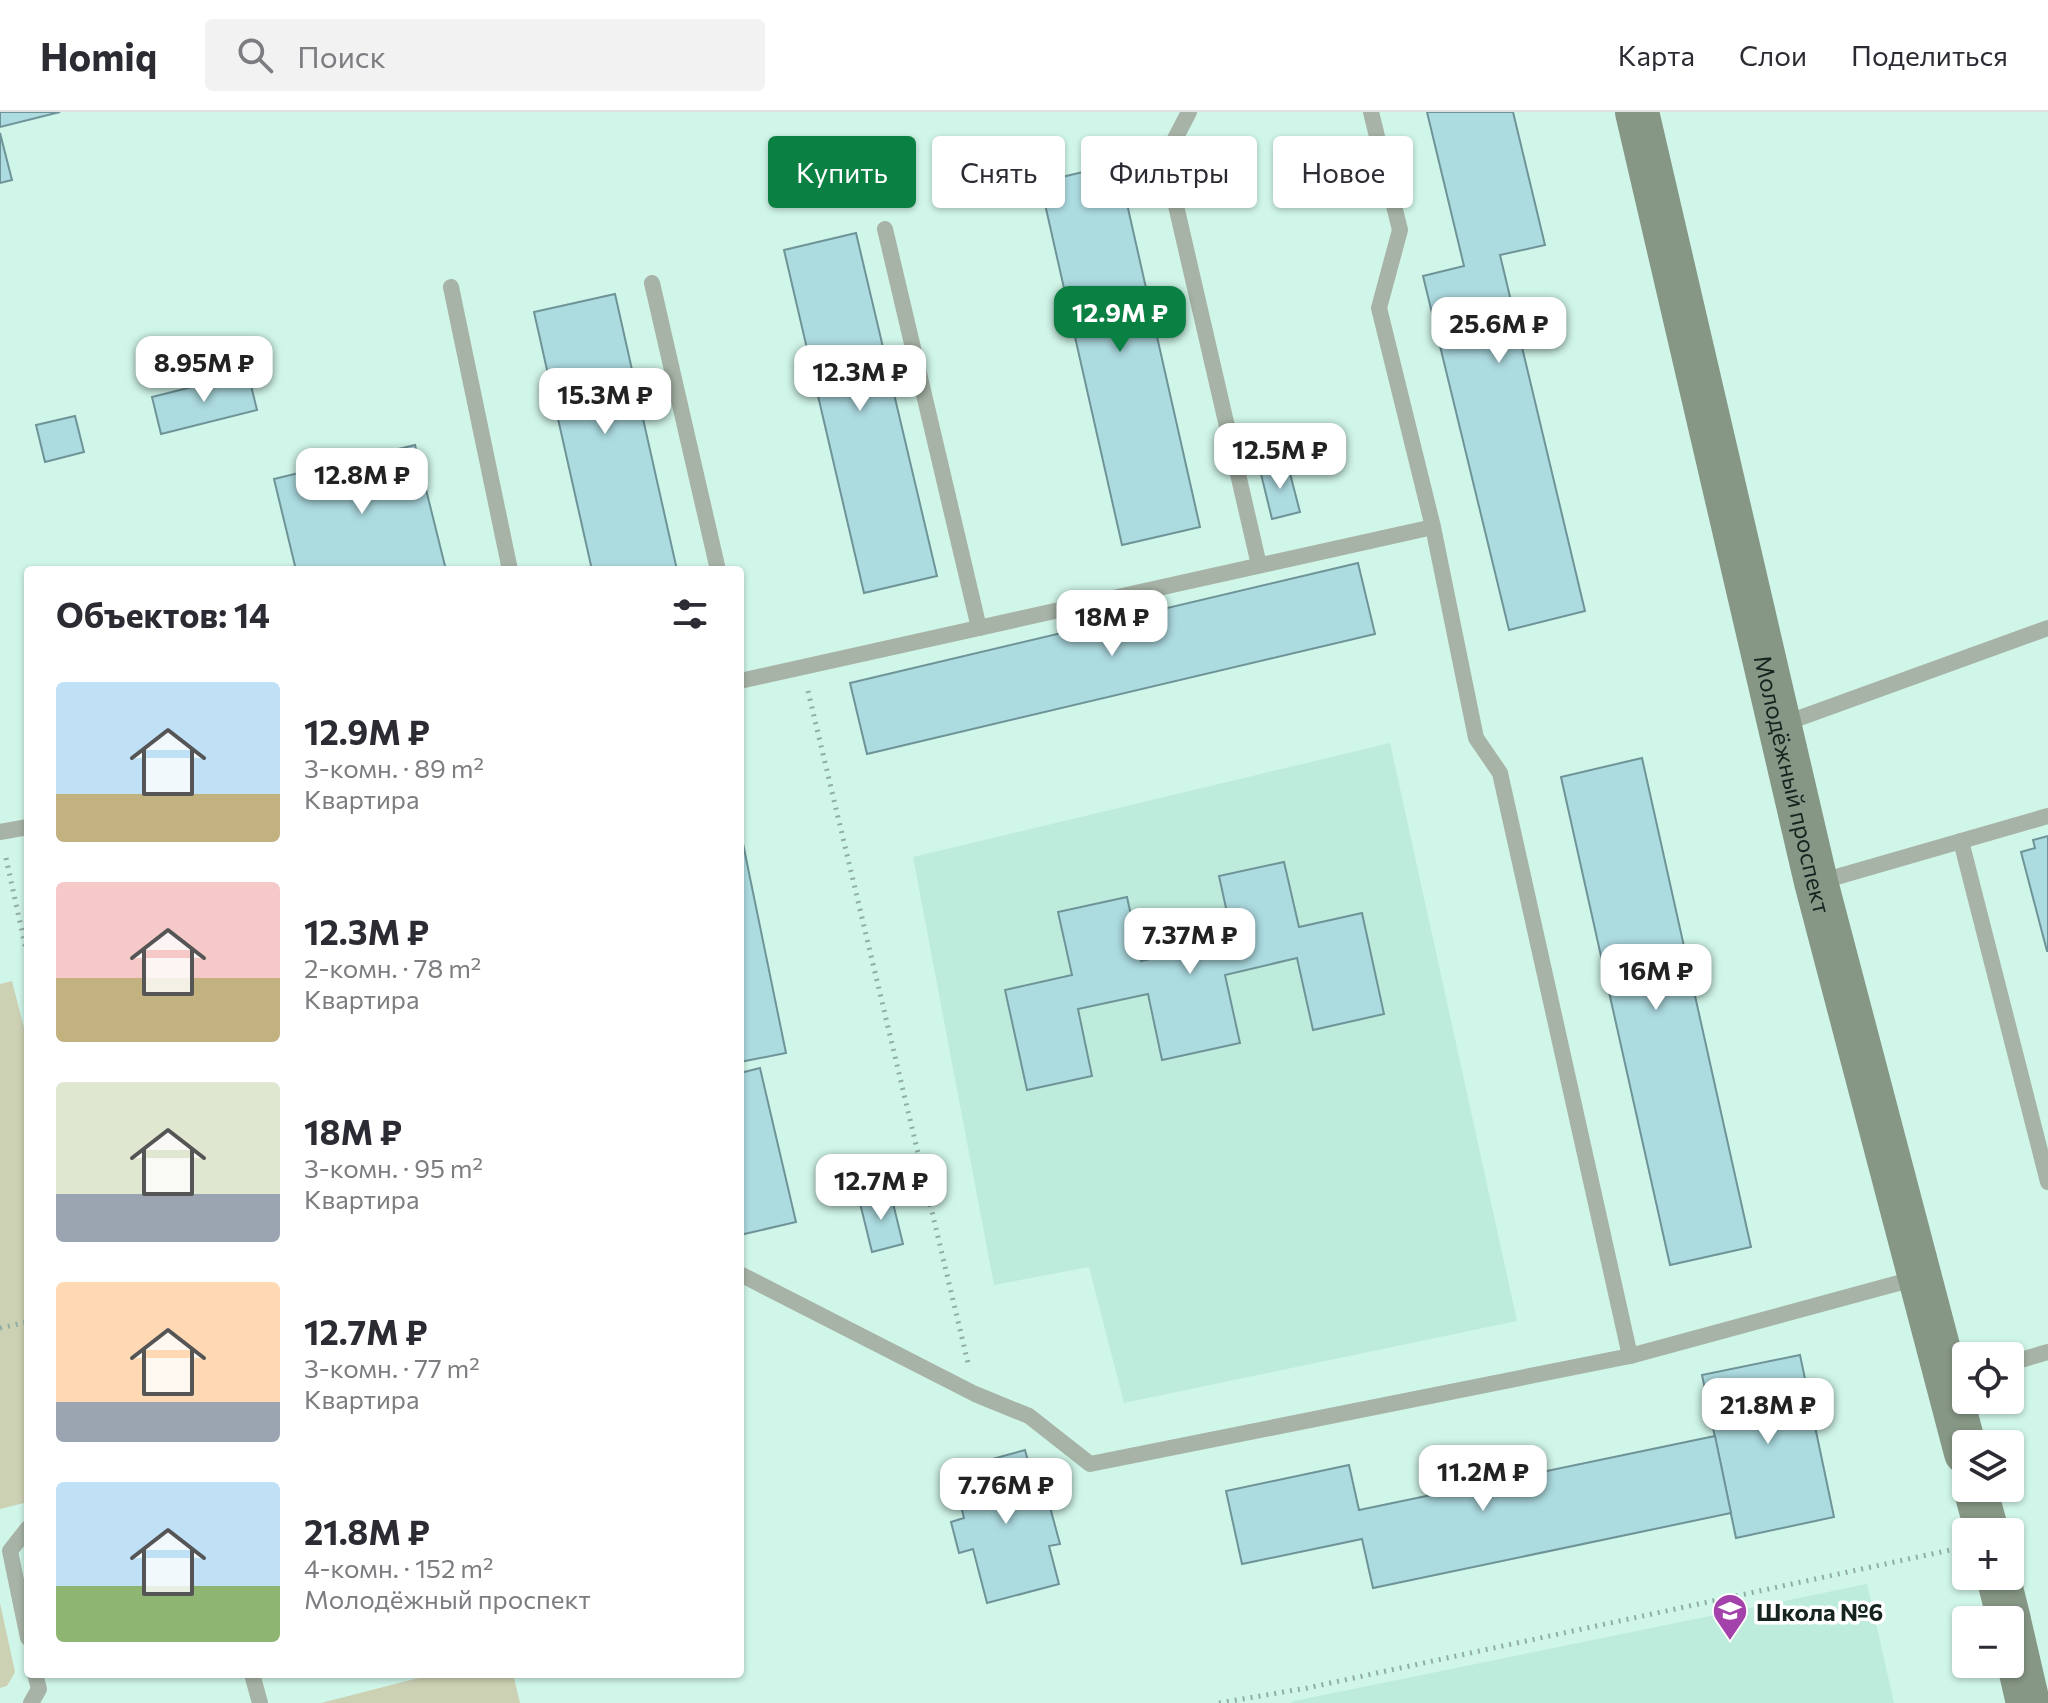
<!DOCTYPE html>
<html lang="ru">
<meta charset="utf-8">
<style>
body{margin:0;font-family:Commissioner,sans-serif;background:#f2f2f3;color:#2b2b33;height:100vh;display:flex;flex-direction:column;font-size:30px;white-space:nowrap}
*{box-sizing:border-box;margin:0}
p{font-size:26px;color:#7c7c81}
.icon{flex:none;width:44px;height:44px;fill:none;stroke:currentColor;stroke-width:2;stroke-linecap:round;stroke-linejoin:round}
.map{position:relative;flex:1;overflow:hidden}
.side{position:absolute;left:24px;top:454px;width:720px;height:1112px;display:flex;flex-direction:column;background:#fff;border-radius:8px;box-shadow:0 2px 6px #0004}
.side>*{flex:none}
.hud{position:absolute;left:768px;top:24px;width:760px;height:72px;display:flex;gap:16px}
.tools{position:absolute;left:1952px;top:1230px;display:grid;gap:16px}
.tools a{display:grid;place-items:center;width:72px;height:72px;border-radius:8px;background:#fff;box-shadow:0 2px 6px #0004;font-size:40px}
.price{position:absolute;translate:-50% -68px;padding:0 18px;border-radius:16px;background:#fff;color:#222;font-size:26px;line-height:52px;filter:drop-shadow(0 2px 4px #0008)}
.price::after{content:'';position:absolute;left:50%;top:48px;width:24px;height:18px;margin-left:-12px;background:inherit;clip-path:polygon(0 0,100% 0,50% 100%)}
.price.active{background:#0b8043;color:#fff}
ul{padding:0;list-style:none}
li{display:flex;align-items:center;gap:24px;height:200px;padding:0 32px}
li span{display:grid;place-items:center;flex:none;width:224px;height:160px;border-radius:8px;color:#555}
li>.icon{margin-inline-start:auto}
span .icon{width:96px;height:96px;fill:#fffc;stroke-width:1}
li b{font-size:34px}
h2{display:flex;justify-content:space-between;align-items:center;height:96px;padding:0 32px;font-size:34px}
.pill{padding:0 28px;border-radius:8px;background:#fff;box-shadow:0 2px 6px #0004;font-size:28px;line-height:72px}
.pill.active{background:#0b8043;color:#fff}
header{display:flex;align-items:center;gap:48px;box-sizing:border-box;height:112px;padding:0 40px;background:#fff;border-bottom:2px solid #e1e1e2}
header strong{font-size:38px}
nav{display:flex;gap:44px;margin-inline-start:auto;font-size:28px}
.search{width:560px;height:72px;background:#f2f2f3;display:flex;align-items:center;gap:20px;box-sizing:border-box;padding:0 28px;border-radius:8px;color:#7c7c81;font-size:30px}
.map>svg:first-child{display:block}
.built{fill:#bdecdd}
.green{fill:#cdd1b4}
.building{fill:#acdbe0;stroke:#6f9498;stroke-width:2}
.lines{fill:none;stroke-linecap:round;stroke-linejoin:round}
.path{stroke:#91aea5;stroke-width:5;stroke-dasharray:2 6;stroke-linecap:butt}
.lane{stroke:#a7b3a6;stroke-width:16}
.secondary{stroke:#869785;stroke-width:44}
.labels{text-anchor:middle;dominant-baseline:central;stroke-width:7;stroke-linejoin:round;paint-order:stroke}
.street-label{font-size:24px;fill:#162420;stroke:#fff}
.poi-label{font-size:24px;font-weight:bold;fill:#162420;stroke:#fff;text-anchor:start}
</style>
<header>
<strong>Homiq</strong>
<div class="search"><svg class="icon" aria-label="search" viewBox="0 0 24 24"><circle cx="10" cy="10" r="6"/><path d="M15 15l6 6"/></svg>Поиск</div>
<nav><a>Карта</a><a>Слои</a><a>Поделиться</a></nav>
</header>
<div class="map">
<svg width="2048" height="1591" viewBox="0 0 2048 1591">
<rect width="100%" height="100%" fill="#d0f5e9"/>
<!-- built -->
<g class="built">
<polygon points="1390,631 1517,1209 1124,1291 1089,1155 994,1173 913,745"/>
<polygon points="1867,1472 1894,1591 1290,1591 1294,1589"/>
</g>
<!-- green -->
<g class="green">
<polygon points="12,869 28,932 28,1390 0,1397 0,872"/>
<polygon points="0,1491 15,1560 7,1574 0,1576"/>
<polygon points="434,1562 513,1562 520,1591 321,1591"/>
</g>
<!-- building -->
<g class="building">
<polygon points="0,0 60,0 0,15"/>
<polygon points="1427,0 1513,0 1545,133 1500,143 1585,499 1509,518 1423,164 1464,154"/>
<polygon points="0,21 12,68 0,71"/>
<polygon points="1118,52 1200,415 1122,433 1040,70"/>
<polygon points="856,121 937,464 864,481 784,138"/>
<polygon points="615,182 677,458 592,458 534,200"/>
<polygon points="248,261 257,298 161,322 152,285"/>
<polygon points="75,304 84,340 45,350 36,313"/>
<polygon points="415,333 446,458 296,458 274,367"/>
<polygon points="1287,350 1300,400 1272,407 1260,358"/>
<polygon points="1358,451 1375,522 867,642 850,571"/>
<polygon points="1642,646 1751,1135 1670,1153 1561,665"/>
<polygon points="740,717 786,941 740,950"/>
<polygon points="2048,724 2048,839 2047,839 2021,740 2035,736 2033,728"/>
<polygon points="1284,750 1299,815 1362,801 1384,902 1313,918 1297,846 1225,863 1240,931 1162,948 1148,882 1078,897 1092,964 1027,978 1005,878 1072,863 1058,800 1127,785 1141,849 1233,828 1219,764"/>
<polygon points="760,956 796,1110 740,1123 740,961"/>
<polygon points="890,1079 903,1132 872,1140 859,1087"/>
<polygon points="1800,1243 1834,1405 1736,1426 1702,1263"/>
<polygon points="1715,1324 1731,1401 1373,1476 1362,1427 1242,1452 1226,1379 1349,1353 1359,1398"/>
<polygon points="1025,1338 1035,1376 1044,1373 1060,1432 1049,1434 1059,1472 987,1491 973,1437 959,1441 951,1410 964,1406 952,1358"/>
</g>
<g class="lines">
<!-- path -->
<g class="path">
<polyline points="808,579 968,1251"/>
<polyline points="6,746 28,847"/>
<polyline points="0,1216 28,1210"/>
<polyline points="1219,1591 1307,1576 1955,1437"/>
</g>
<!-- lane -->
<g class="lane">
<polyline points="1189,0 1165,46 1259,453"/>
<polyline points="1371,0 1400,118 1379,196 1433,415 1476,626 1500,661 1630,1244"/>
<polyline points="885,117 979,516"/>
<polyline points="652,171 718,458"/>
<polyline points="451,175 510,458"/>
<polyline points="740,569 1433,415"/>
<polyline points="1783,612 2048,516"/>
<polyline points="0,720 28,715"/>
<polyline points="1961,729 2048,1070"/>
<polyline points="1819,770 2048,704"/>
<polyline points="740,1162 975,1282 1029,1304 1090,1352 1630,1244 1917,1166"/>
<polyline points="2010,1251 2048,1240"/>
<polyline points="28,1416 10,1439 28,1526"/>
<polyline points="252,1562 260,1591"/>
<polyline points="31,1591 39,1577 35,1562"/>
</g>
<!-- secondary -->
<g class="secondary">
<path id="s1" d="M 1637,0 L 1816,770 L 1966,1341"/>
<polyline points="1975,1376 1987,1420"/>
<polyline points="1998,1464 2009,1508"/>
<polyline points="2010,1513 2028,1591"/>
</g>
</g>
<!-- icons -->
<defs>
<symbol id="school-pin" viewBox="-11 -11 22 30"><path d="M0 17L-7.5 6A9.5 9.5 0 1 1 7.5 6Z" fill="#a342aa" stroke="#fff"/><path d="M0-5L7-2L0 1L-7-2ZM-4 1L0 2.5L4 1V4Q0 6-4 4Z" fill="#fff"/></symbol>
</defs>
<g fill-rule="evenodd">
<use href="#school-pin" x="1710" y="1479" width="40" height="54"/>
</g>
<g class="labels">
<!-- street labels -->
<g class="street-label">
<text stroke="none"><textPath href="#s1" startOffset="690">Молодёжный проспект</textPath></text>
</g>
<!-- poi labels -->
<g class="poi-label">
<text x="1756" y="1499">Школа №6</text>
</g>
</g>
</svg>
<div class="tools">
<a><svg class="icon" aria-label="locate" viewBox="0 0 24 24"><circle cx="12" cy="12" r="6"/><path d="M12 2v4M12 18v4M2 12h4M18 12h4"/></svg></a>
<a><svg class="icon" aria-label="layers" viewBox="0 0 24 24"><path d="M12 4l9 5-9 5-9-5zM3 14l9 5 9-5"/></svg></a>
<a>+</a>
<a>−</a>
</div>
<b class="price active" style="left:1120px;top:242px">12.9M ₽</b>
<b class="price" style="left:1499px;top:253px">25.6M ₽</b>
<b class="price" style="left:204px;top:292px">8.95M ₽</b>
<b class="price" style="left:860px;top:301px">12.3M ₽</b>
<b class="price" style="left:605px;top:324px">15.3M ₽</b>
<b class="price" style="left:1280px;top:379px">12.5M ₽</b>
<b class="price" style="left:362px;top:404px">12.8M ₽</b>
<b class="price" style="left:1112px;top:546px">18M ₽</b>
<b class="price" style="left:1190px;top:864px">7.37M ₽</b>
<b class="price" style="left:1656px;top:900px">16M ₽</b>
<b class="price" style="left:881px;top:1110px">12.7M ₽</b>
<b class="price" style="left:1768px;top:1334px">21.8M ₽</b>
<b class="price" style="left:1483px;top:1401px">11.2M ₽</b>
<b class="price" style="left:1006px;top:1414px">7.76M ₽</b>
<div class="hud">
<a class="pill active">Купить</a>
<a class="pill">Снять</a>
<a class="pill">Фильтры</a>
<a class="pill">Новое</a>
</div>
<section class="side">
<h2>Объектов: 14<svg class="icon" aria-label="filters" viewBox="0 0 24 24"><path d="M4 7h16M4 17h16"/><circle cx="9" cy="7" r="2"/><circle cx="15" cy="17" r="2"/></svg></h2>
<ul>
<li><span style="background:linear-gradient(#bfe0f5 70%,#c2b280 0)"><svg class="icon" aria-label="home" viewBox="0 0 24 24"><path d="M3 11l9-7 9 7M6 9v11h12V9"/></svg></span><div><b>12.9M ₽</b><p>3-комн. · 89 m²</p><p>Квартира</p></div></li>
<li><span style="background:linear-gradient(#f6c9c9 60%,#c2b280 0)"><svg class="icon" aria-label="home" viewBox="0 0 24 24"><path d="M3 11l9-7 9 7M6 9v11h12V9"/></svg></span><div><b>12.3M ₽</b><p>2-комн. · 78 m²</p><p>Квартира</p></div></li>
<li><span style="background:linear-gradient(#dfe7d0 70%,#9aa5b1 0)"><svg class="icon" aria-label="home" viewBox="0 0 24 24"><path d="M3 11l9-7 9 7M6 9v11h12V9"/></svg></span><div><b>18M ₽</b><p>3-комн. · 95 m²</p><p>Квартира</p></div></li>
<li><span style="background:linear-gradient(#ffd9b3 75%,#9aa5b1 0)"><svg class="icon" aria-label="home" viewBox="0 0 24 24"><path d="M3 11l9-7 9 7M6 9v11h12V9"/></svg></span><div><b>12.7M ₽</b><p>3-комн. · 77 m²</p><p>Квартира</p></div></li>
<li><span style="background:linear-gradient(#bfe0f5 65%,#8fb573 0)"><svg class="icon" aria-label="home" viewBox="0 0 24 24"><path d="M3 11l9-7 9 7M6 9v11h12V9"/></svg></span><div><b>21.8M ₽</b><p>4-комн. · 152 m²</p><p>Молодёжный проспект</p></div></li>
</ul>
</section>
</div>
